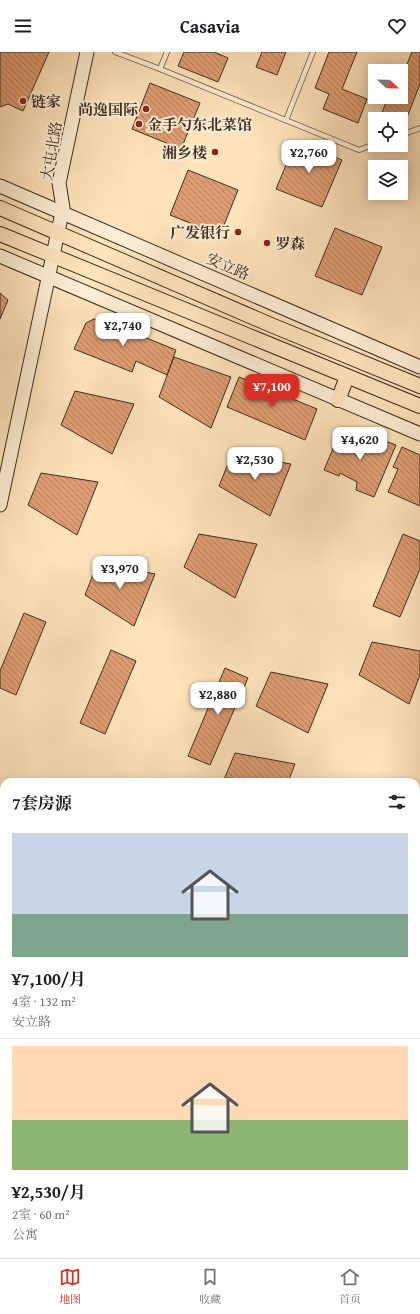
<!DOCTYPE html>
<html lang="zh">
<meta charset="utf-8">
<style>
body{margin:0;font-family:"Gentium Book Plus","Noto Serif SC",serif;background:#f2f2f2;color:#202124;height:100vh;display:flex;flex-direction:column;font-size:15px;white-space:nowrap}
*{box-sizing:border-box;margin:0}
p{font-size:13px;color:#757577}
.icon{flex:none;width:22px;height:22px;fill:none;stroke:currentColor;stroke-width:2;stroke-linecap:round;stroke-linejoin:round}
.map{position:relative;flex:1;overflow:hidden}
.side{position:absolute;left:0px;top:726px;width:420px;height:480px;display:flex;flex-direction:column;background:#fff;border-radius:12px 12px 0 0;box-shadow:0 2px 10px #0003}
.side>*{flex:none}
.needle{width:26px;rotate:112deg}
.buttons{position:absolute;left:368px;top:12px;display:grid;gap:8px}
.buttons a{display:grid;place-items:center;width:40px;height:40px;border-radius:0px;background:#fff;box-shadow:0 2px 10px #0003;font-size:20px}
.price{position:absolute;translate:-50% -34px;padding:0 9px;border-radius:8px;background:#fff;color:#222;font-size:13px;line-height:26px;filter:drop-shadow(0 1px 2px #0008)}
.price::after{content:'';position:absolute;left:50%;top:24px;width:12px;height:9px;margin-left:-6px;background:inherit;clip-path:polygon(0 0,100% 0,50% 100%)}
.price.current{background:#d93025;color:#fff}
ul{padding:0;list-style:none}
li{display:grid;align-content:center;gap:8px;height:212px;padding:0 12px}
li+li{border-top:1px solid #e0e0e0}
li span{display:grid;place-items:center;height:124px;border-radius:0px;color:#555}
li>.icon{margin-inline-start:auto}
span .icon{width:72px;height:72px;fill:#fffc;stroke-width:1}
li b{font-size:17px}
h2{display:flex;justify-content:space-between;align-items:center;height:48px;padding:0 12px;font-size:17px}
header{display:flex;justify-content:space-between;align-items:center;height:52px;padding:0 12px;background:#fff;font-size:18px;font-weight:600}
.tabs{display:flex;justify-content:space-around;align-items:center;height:56px;border-top:1px solid #e0e0e0;background:#fff;font-size:11px;color:#757577}
.tabs a{display:grid;justify-items:center;gap:2px}
.tabs .current{color:#d93025}
.map>svg:first-child{display:block}
.grass{fill:#c3c38e;stroke:#807a59}
.building{fill:url(#building-back-hatch);stroke:#3d3024}
.lines{fill:none;stroke-linecap:round;stroke-linejoin:round}
.lane-casing{stroke:#6d5d4a;stroke-width:6}
.street-casing{stroke:#6d5d4a;stroke-width:11}
.secondary-casing{stroke:#3d3024;stroke-width:15}
.primary-casing{stroke:#3d3024;stroke-width:16}
.lane{stroke:#feedd3;stroke-width:4.5}
.street{stroke:#feedd3;stroke-width:9}
.secondary{stroke:#feedd3;stroke-width:13}
.primary{stroke:#fee3bb;stroke-width:14}
.poi-dot{fill:#8f2418;stroke:#feedd3;stroke-width:1.5}
.labels{text-anchor:middle;dominant-baseline:central;stroke-width:4;stroke-linejoin:round;paint-order:stroke}
.poi-label{font-size:15px;font-weight:bold;fill:#3d3024;stroke:#feedd3;text-anchor:start}
.street-label{font-size:15px;fill:#3d3024;stroke:#feedd3}
</style>
<header><svg class="icon" aria-label="menu" viewBox="0 0 24 24"><path d="M4 6h16M4 12h16M4 18h16"/></svg>Casavia<svg class="icon" aria-label="heart" viewBox="0 0 24 24"><path d="M12 20l-8-8c-3-5 5-10 8-4 3-6 11-1 8 4z"/></svg></header>
<div class="map">
<svg width="420" height="1206" viewBox="0 0 420 1206">
<defs>
<pattern id="building-back-hatch" width="6" height="6" patternUnits="userSpaceOnUse"><rect width="6" height="6" fill="#e09c70"/><path d="M-1 5l2 2M0 0l6 6M5-1l2 2" fill="none" stroke="#b7805c"/></pattern>
</defs>
<rect width="100%" height="100%" fill="#fee3bb"/>
<filter id="stains"><feTurbulence type="fractalNoise" baseFrequency=".005" numOctaves="4"/><feColorMatrix values="0 0 0 0 .2 0 0 0 0 .09 0 0 0 0 .02 0 0 0 .5 -.17"/></filter>
<radialGradient id="worn" r=".72"><stop offset=".6" stop-color="#630" stop-opacity="0"/><stop offset="1" stop-color="#630" stop-opacity=".3"/></radialGradient>
<!-- grass -->
<polygon class="grass" points="420,1055 420,1150 416,1160 416,1065"/>
<!-- building -->
<g class="building">
<polygon points="0,0 49,0 23,59 8,52 0,55"/>
<polygon points="184,0 214,0 228,6 218,30 178,14"/>
<polygon points="262,0 286,0 277,23 256,15"/>
<polygon points="329,0 357,0 342,37 367,47 358,71 323,57 329,42 315,36"/>
<polygon points="412,0 420,0 420,32 404,73 401,72 401,67 389,67 381,63 388,45 401,45 401,19 398,19 400,15 405,17"/>
<polygon points="150,31 200,51 181,97 132,77"/>
<polygon points="296,89 342,108 322,155 276,137"/>
<polygon points="188,118 238,138 220,183 170,163"/>
<polygon points="335,176 382,195 362,243 315,224"/>
<polygon points="0,241 8,248 0,267"/>
<polygon points="94,267 102,268 176,298 167,323 136,309 132,320 74,297 86,271"/>
<polygon points="174,305 231,325 211,376 159,345"/>
<polygon points="239,325 317,357 305,388 227,355"/>
<polygon points="75,339 134,352 112,402 61,373"/>
<polygon points="342,375 356,381 354,387 371,394 377,386 396,393 374,445 356,438 357,430 340,421 339,424 324,418"/>
<polygon points="402,395 420,403 420,454 388,440 398,417 393,415"/>
<polygon points="232,402 291,412 270,464 219,434"/>
<polygon points="41,421 98,430 77,483 28,453"/>
<polygon points="199,482 257,492 235,546 184,515"/>
<polygon points="403,482 420,489 420,517 400,565 373,554"/>
<polygon points="98,510 155,522 134,574 85,543"/>
<polygon points="24,561 46,570 16,643 0,636 0,619"/>
<polygon points="372,590 420,599 420,623 409,652 359,623"/>
<polygon points="111,598 136,609 105,682 80,671"/>
<polygon points="225,616 248,626 210,713 188,704"/>
<polygon points="271,620 328,632 308,681 256,654"/>
<polygon points="235,701 295,712 288,730 223,730"/>
<polygon points="4,795 4,863 0,873 0,805"/>
<polygon points="4,1029 4,1070 0,1068 0,1031 3,1032"/>
<polygon points="206,1202 243,1202 254,1206 204,1206"/>
</g>
<g class="lines">
<defs>
<g id="lane">
<polyline points="115,0 160,17 359,98 375,92"/>
<polyline points="160,17 167,0"/>
<polyline points="286,68 313,0"/>
<polyline points="401,83 420,76"/>
</g>
<g id="street">
<polyline points="0,759 4,761"/>
<polyline points="416,931 420,933"/>
<polyline points="0,1090 4,1091"/>
<polyline points="288,1202 299,1206"/>
<polyline points="358,1206 361,1205 373,1206"/>
</g>
<g id="secondary">
<polyline points="0,134 420,315"/>
<polyline points="0,204 420,382"/>
<polyline points="0,453 63,156 59,131 87,0"/>
</g>
<g id="primary">
<polyline points="0,156 271,273 420,334"/>
<polyline points="0,182 420,354"/>
<polyline points="338,348 347,325"/>
<polyline points="416,969 420,959"/>
<polyline points="416,1020 420,1011"/>
<polyline points="317,1206 318,1202"/>
<polyline points="338,1206 339,1202"/>
</g>
</defs>
<!-- lane casing -->
<use href="#lane" class="lane-casing"/>
<!-- street casing -->
<use href="#street" class="street-casing"/>
<!-- secondary casing -->
<use href="#secondary" class="secondary-casing"/>
<!-- primary casing -->
<use href="#primary" class="primary-casing"/>
<!-- lane -->
<use href="#lane" class="lane"/>
<!-- street -->
<use href="#street" class="street"/>
<!-- secondary -->
<use href="#secondary" class="secondary"/>
<!-- primary -->
<use href="#primary" class="primary"/>
</g>
<!-- markers -->
<g class="poi-dot">
<circle cx="23" cy="49" r="4"/>
<circle cx="146" cy="57" r="4"/>
<circle cx="139" cy="72" r="4"/>
<circle cx="215" cy="100" r="4"/>
<circle cx="238" cy="180" r="4"/>
<circle cx="267" cy="191" r="4"/>
</g>
<g class="labels">
<!-- poi labels -->
<g class="poi-label">
<text x="31" y="49">链家</text>
<text x="138" y="57" text-anchor="end">尚逸国际</text>
<text x="147" y="72">金手勺东北菜馆</text>
<text x="207" y="100" text-anchor="end">湘乡楼</text>
<text x="230" y="180" text-anchor="end">广发银行</text>
<text x="275" y="191">罗森</text>
</g>
<!-- street labels -->
<g class="street-label">
<text transform="translate(51 99) rotate(-80)">大屯北路</text>
<text transform="translate(228 214) rotate(23)">安立路</text>
</g>
</g>
<rect width="100%" height="100%" filter="url(#stains)"/>
<rect width="100%" height="100%" fill="url(#worn)"/>
</svg>
<div class="buttons">
<a><svg class="needle" viewBox="-14 -14 28 28"><path d="M0-13l5 13h-10z" fill="#e53935"/><path d="M0 13l5-13h-10z" fill="#757577"/></svg></a>
<a><svg class="icon" aria-label="locate" viewBox="0 0 24 24"><circle cx="12" cy="12" r="6"/><path d="M12 2v4M12 18v4M2 12h4M18 12h4"/></svg></a>
<a><svg class="icon" aria-label="layers" viewBox="0 0 24 24"><path d="M12 4l9 5-9 5-9-5zM3 14l9 5 9-5"/></svg></a>
</div>
<b class="price" style="left:309px;top:122px">¥2,760</b>
<b class="price" style="left:123px;top:295px">¥2,740</b>
<b class="price current" style="left:272px;top:356px">¥7,100</b>
<b class="price" style="left:360px;top:409px">¥4,620</b>
<b class="price" style="left:255px;top:429px">¥2,530</b>
<b class="price" style="left:120px;top:538px">¥3,970</b>
<b class="price" style="left:218px;top:664px">¥2,880</b>
<section class="side">
<h2>7套房源<svg class="icon" aria-label="filters" viewBox="0 0 24 24"><path d="M4 7h16M4 17h16"/><circle cx="9" cy="7" r="2"/><circle cx="15" cy="17" r="2"/></svg></h2>
<ul>
<li><span style="background:linear-gradient(#c9d6e8 65%,#7fa58c 0)"><svg class="icon" aria-label="home" viewBox="0 0 24 24"><path d="M3 11l9-7 9 7M6 9v11h12V9"/></svg></span><div><b>¥7,100/月</b><p>4室 · 132 m²</p><p>安立路</p></div></li>
<li><span style="background:linear-gradient(#ffd9b3 60%,#8fb573 0)"><svg class="icon" aria-label="home" viewBox="0 0 24 24"><path d="M3 11l9-7 9 7M6 9v11h12V9"/></svg></span><div><b>¥2,530/月</b><p>2室 · 60 m²</p><p>公寓</p></div></li>
</ul>
</section>
</div>
<nav class="tabs">
<a class="current"><svg class="icon" aria-label="map" viewBox="0 0 24 24"><path d="M3 6l6-2 6 2 6-2v14l-6 2-6-2-6 2zM9 4v14M15 6v14"/></svg>地图</a>
<a><svg class="icon" aria-label="saved" viewBox="0 0 24 24"><path d="M7 4h10v16l-5-4-5 4z"/></svg>收藏</a>
<a><svg class="icon" aria-label="home" viewBox="0 0 24 24"><path d="M3 11l9-7 9 7M6 9v11h12V9"/></svg>首页</a>
</nav>
